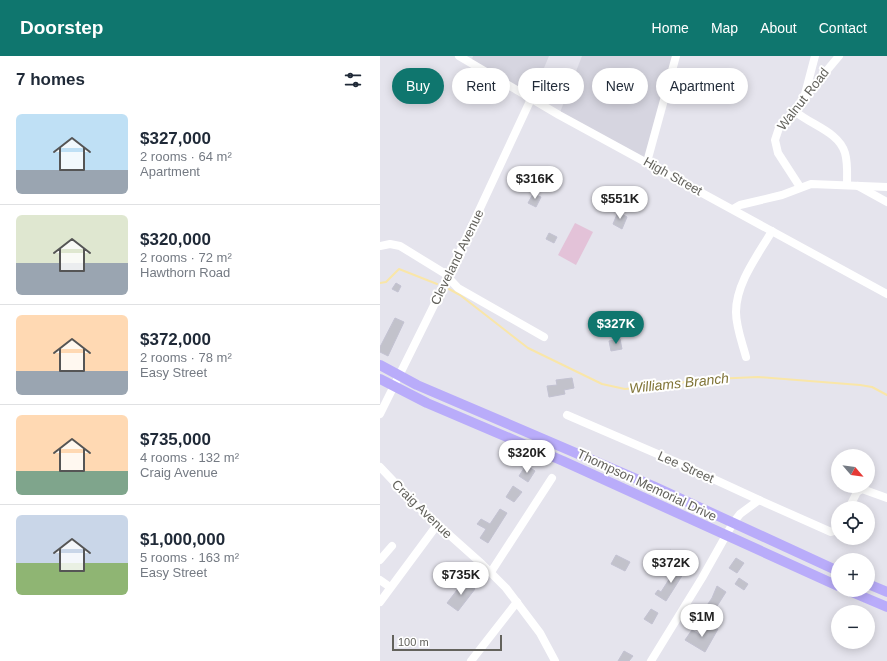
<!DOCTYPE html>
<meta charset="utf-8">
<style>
body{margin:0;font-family:Arial,sans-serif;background:#f6f6f7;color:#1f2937;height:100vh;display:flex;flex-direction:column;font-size:15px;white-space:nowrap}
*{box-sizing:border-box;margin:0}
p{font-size:13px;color:#747a83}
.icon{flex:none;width:22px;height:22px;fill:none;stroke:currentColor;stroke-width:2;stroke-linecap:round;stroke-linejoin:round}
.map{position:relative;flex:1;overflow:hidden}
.panel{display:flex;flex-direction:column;background:#fff;width:380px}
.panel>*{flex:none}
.top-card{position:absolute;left:12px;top:12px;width:380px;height:36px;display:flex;gap:8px}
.needle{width:26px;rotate:118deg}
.tools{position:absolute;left:451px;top:393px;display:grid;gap:8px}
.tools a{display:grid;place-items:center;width:44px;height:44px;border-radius:50%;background:#fff;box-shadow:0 2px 10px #0003;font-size:20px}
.scale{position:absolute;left:12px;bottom:10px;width:110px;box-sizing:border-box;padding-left:4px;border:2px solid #63625c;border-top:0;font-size:11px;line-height:14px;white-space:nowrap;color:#63625c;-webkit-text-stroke:3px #fff;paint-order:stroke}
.price{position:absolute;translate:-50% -34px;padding:0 9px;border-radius:14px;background:#fff;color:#222;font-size:13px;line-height:26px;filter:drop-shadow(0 1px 2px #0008)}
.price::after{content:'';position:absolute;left:50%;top:24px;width:12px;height:9px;margin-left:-6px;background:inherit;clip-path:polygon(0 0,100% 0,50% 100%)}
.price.active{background:#0f766e;color:#fff}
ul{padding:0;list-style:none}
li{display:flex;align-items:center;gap:12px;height:100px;padding:0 16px}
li+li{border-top:1px solid #e0e1e3}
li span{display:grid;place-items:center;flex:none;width:112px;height:80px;border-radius:6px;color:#555}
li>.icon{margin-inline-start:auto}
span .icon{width:48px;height:48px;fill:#fffc;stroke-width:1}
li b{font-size:17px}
h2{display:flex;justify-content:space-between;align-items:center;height:48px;padding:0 16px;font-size:17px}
.chip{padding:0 14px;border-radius:18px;background:#fff;box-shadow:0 2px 10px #0003;font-size:14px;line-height:36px}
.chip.active{background:#0f766e;color:#fff}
header{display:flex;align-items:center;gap:24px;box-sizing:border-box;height:56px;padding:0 20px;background:#0f766e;color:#fff}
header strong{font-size:19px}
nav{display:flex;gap:22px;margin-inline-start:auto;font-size:14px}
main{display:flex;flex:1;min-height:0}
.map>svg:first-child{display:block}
.education{fill:#d6d5e0}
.green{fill:#e3c2d8}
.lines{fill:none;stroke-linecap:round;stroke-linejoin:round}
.stream{stroke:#f9e6a8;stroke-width:2}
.building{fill:#c2c2cb;stroke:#c3c2d2}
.minor{stroke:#fff;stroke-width:8}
.major{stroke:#b9acfa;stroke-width:10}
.labels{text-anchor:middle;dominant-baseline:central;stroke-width:4;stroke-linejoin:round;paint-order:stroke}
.street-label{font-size:13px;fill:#63625c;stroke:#fff}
.water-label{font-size:14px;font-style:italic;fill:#807437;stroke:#fff}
</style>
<header>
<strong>Doorstep</strong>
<nav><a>Home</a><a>Map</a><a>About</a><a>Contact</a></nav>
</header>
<main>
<section class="panel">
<h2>7 homes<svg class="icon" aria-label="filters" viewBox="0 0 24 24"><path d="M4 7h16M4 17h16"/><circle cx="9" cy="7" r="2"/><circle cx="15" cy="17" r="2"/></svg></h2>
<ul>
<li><span style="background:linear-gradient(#bfe0f5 70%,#9aa5b1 0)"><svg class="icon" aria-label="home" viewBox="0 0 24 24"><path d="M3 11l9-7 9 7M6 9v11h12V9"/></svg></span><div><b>$327,000</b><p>2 rooms · 64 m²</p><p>Apartment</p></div></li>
<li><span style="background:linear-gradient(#dfe7d0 60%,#9aa5b1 0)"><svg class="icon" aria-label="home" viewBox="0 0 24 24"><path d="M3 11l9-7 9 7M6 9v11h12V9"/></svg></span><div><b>$320,000</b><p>2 rooms · 72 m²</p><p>Hawthorn Road</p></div></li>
<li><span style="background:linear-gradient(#ffd9b3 70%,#9aa5b1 0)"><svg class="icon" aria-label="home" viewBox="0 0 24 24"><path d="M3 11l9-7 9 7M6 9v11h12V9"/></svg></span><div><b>$372,000</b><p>2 rooms · 78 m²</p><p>Easy Street</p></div></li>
<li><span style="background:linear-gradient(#ffd9b3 70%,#7fa58c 0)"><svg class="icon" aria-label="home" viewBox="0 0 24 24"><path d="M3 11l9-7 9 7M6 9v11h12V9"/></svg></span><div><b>$735,000</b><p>4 rooms · 132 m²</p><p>Craig Avenue</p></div></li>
<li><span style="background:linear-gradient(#c9d6e8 60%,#8fb573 0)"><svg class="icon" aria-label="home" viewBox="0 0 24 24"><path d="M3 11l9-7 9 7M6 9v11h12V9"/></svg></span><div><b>$1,000,000</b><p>5 rooms · 163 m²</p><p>Easy Street</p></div></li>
</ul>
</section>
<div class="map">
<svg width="507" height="605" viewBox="0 0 507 605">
<rect width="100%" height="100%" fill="#e5e4ed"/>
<!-- education -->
<g class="education">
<polygon points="93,0 169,0 151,43 91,7"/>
<polygon points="202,0 296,0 267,106 179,59"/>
</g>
<!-- green -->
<polygon class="green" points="195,167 213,176 196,209 178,199"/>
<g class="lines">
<!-- stream -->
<g class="stream">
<polyline points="0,227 6,226 19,213 57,228"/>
<polyline points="69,233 80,239 148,292 222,328 245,333 333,323 378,321 480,329 492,331 507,339"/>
</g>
</g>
<!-- building -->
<g class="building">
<polygon points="154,123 159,126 157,130 152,127"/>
<polygon points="153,138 161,141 156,151 148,147"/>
<polygon points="238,156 247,161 242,173 233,168"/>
<polygon points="169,177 177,181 174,187 166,183"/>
<polygon points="16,227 21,230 18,236 12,233"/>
<polygon points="15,262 24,266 8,300 0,296 0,291"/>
<polygon points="240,283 242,293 231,295 229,285"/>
<polygon points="192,322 194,332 184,334 185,338 169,341 167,330 177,329 176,324"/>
<polygon points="146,409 155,415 148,426 139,420"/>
<polygon points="133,430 142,436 134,446 126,441"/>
<polygon points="120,453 127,457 108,487 100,482 106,473 97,468 101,463 110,468"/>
<polygon points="290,494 297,498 292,506 285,501"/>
<polygon points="236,499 250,506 245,515 231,508"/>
<polygon points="356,502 364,507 357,517 349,512"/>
<polygon points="297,511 305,515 286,545 275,538 278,534 281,536"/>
<polygon points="359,522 368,528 364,534 355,528"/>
<polygon points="84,525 95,533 78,555 67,547"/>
<polygon points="337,530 346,536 327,566 319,561 332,542"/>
<polygon points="271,553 278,557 272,568 264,563"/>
<polygon points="330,568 338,573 325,596 305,584 312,574 322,580"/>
<polygon points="244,595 253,600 249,605 238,605"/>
</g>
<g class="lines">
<!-- minor -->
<g class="minor">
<polyline points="79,0 179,59 507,238"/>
<polyline points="425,38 435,0"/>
<path d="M 416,56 C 431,69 459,76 465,97 C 468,107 467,119 467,129"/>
<polyline points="267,106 296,0"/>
<polyline points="478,130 507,146"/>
<polyline points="420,131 398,97 395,84 399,72 416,56 423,43 459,0"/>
<polyline points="353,153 360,149 402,139 431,128 507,131"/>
<polyline points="0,190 10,188 20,190 64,217 78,232 164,281"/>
<path d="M 366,301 C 362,286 356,271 356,256 C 356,227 378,199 392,175"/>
<polyline points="0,358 68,221 151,43"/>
<polyline points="187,359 303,409 379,444 360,458 353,467 322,522 271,605"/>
<polyline points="0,411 37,450 102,508 126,532 160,577 175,605"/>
<polyline points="379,444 451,476 458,474"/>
<polyline points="469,452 477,436 482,433 507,442"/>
<polyline points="0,504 12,490"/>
<polyline points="111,516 172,422"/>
<polyline points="0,524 10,531"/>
<polyline points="0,546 57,469"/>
<polyline points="91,605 137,546"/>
</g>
<!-- major -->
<g class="major">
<polyline points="0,309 37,329 273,430 458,515"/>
<polyline points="0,323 47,347 183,405 458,530"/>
<polyline points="488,528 507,536"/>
<polyline points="467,534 507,551"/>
</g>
</g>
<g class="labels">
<!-- street labels -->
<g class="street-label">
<text transform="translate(423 43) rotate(-52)">Walnut Road</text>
<text transform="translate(293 120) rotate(29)">High Street</text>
<text transform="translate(77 201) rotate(-64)">Cleveland Avenue</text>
<text transform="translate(306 411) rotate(24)">Lee Street</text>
<text transform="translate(267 429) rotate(25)">Thompson Memorial Drive</text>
<text transform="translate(42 453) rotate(44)">Craig Avenue</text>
</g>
<!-- water labels -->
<g class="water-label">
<text transform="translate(299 327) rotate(-6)">Williams Branch</text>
</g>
</g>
</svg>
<div class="tools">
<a><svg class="needle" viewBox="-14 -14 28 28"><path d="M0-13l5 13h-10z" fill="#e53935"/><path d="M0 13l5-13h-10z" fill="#747a83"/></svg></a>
<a><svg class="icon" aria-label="locate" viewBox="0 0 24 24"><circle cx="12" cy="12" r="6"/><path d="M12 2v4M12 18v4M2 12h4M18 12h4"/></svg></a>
<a>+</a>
<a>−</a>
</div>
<div class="scale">100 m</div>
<b class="price" style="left:155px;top:144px">$316K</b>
<b class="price" style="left:240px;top:164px">$551K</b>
<b class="price active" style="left:236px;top:289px">$327K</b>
<b class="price" style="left:147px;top:418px">$320K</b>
<b class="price" style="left:291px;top:528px">$372K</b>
<b class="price" style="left:81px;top:540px">$735K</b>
<b class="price" style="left:322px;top:582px">$1M</b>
<div class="top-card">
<a class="chip active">Buy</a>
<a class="chip">Rent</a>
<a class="chip">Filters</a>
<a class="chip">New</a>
<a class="chip">Apartment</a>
</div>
</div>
</main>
